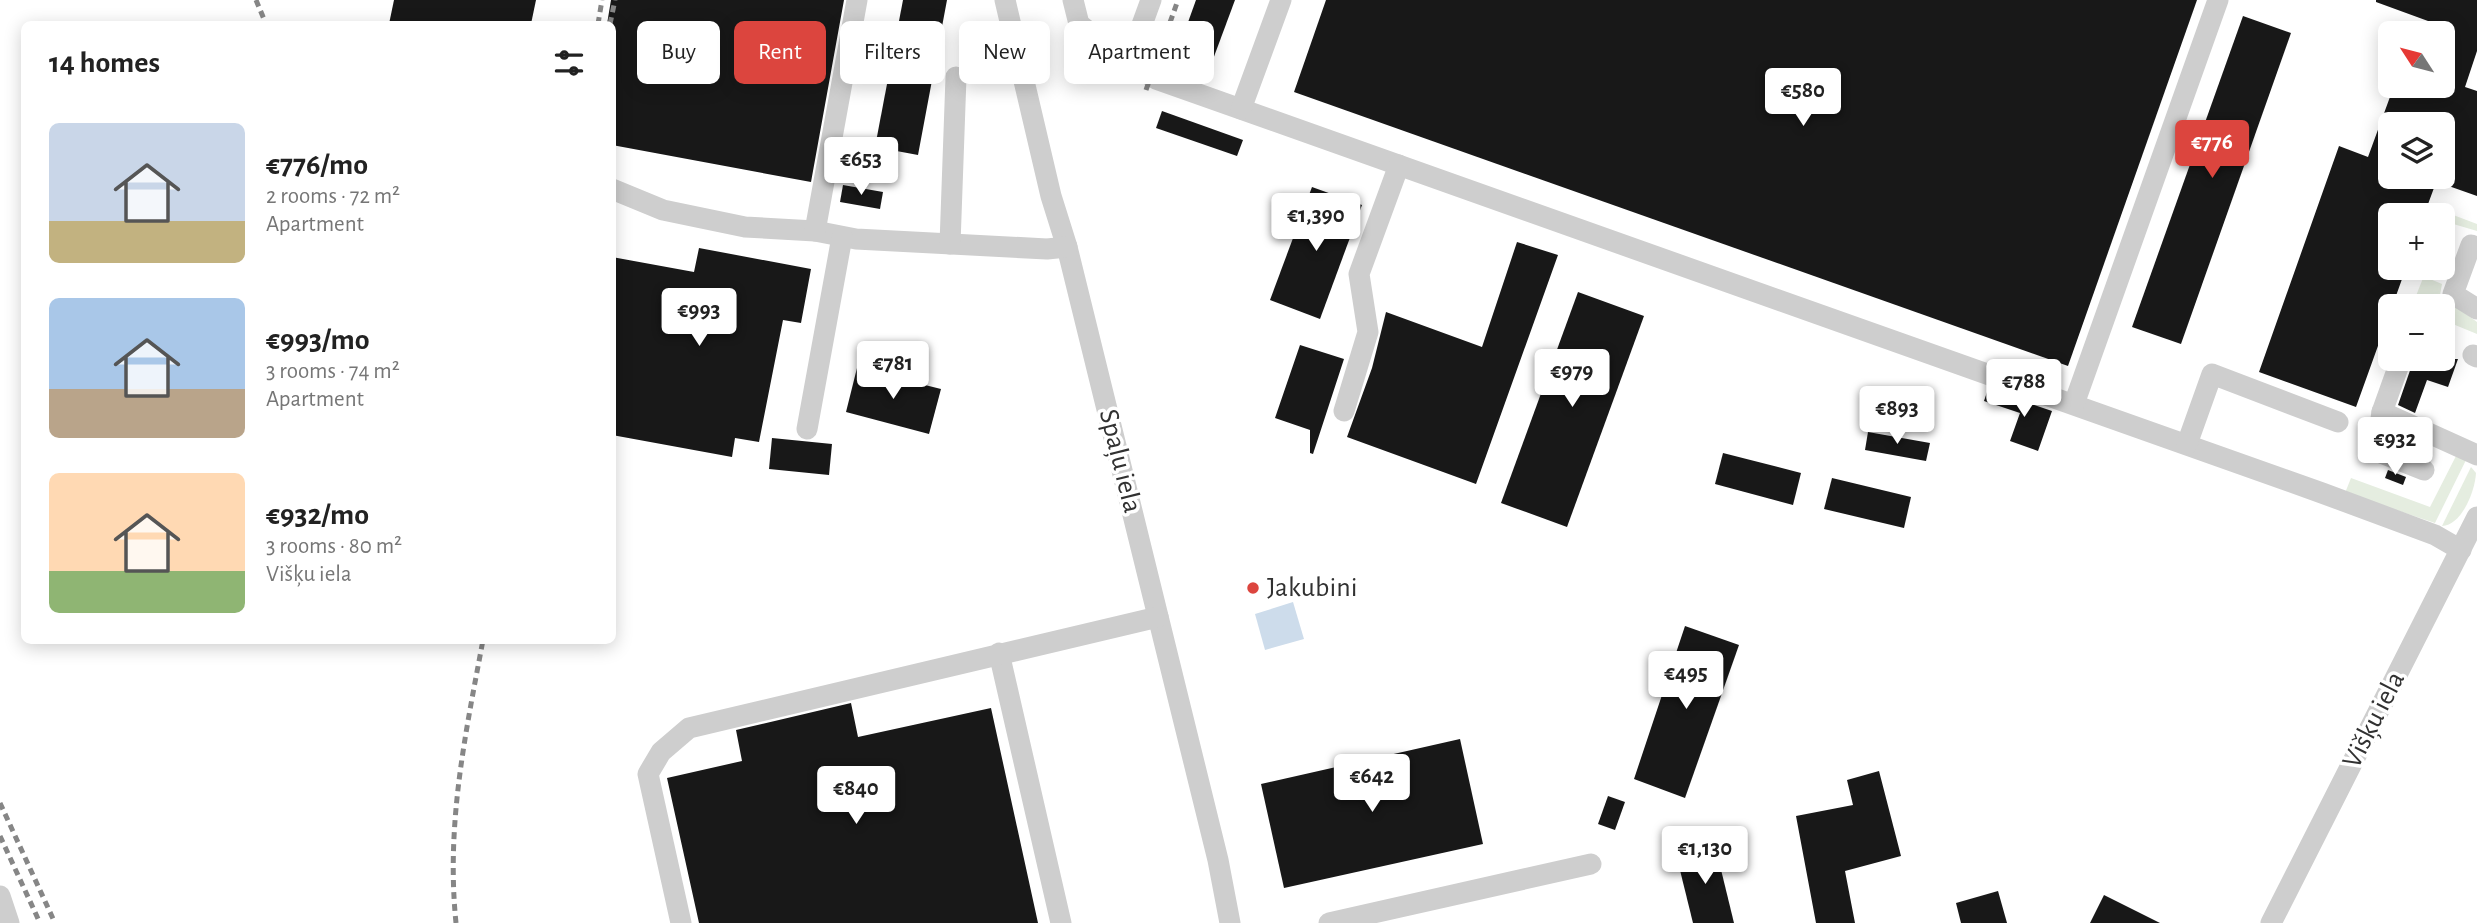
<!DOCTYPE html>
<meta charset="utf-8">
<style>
body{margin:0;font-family:"Alegreya Sans",sans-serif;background:#f2f2f2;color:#222;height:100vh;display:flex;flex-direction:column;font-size:26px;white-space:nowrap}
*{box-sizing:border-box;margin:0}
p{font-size:23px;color:#767676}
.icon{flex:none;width:38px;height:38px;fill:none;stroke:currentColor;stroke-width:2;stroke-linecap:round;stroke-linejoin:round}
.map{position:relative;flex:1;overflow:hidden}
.panel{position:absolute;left:21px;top:21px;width:595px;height:623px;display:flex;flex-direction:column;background:#fff;border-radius:10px;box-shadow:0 4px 18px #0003}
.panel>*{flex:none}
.banner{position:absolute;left:637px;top:21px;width:665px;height:63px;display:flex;gap:14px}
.needle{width:46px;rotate:306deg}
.controls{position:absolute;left:2378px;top:21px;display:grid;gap:14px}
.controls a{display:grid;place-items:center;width:77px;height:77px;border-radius:10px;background:#fff;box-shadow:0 4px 18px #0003;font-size:35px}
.price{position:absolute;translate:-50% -60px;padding:0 16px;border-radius:7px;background:#fff;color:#222;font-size:23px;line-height:46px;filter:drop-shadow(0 2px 4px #0008)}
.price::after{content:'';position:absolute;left:50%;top:42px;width:21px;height:16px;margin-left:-10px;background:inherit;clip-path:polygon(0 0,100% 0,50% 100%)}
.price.on{background:#dc453e;color:#fff}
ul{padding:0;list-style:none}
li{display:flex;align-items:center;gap:21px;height:175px;padding:0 28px}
li span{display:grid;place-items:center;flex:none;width:196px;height:140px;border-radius:10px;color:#555}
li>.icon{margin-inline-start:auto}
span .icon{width:84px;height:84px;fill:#fffc;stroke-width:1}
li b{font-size:30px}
h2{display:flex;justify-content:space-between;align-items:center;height:84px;padding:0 28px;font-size:30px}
.chip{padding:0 24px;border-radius:10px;background:#fff;box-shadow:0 4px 18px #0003;font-size:24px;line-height:63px}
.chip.on{background:#dc453e;color:#fff}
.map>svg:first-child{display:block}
.green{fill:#e5ede0}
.water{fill:#cddceb}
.building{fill:#181818}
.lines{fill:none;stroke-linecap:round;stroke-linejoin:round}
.minor{stroke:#cecece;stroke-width:21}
.rail{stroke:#868686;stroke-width:5;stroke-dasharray:7 5;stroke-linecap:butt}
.poi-dot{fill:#dc453e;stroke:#fff;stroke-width:2.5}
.labels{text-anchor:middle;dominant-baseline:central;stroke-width:7;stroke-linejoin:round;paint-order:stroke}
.street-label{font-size:28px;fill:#313131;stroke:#fff}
.poi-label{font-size:28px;fill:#313131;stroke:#fff;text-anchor:start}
</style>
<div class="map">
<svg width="2477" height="923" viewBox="0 0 2477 923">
<rect width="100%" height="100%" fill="#fff"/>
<!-- green -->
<g class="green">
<polygon points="2448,213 2477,224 2477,231 2450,223 2443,243 2443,227"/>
<polygon points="2427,268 2434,268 2430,279 2442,284 2440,295 2477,322 2477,334 2443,320 2443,306 2412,306"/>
<polygon points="2456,456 2466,460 2435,523 2345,493 2351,478 2430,507"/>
<path d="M 2471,467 L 2476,473 C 2475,491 2462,525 2442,526 Z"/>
</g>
<!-- water -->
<polygon class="water" points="1293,602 1304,639 1265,650 1255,614"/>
<!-- building -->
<g class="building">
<polygon points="394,0 536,0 531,24 389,24"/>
<polygon points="611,0 844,0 811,182 612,145 612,24 607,24"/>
<polygon points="903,0 947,0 918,155 875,147"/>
<polygon points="1196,0 1235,0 1212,62 1178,50"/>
<polygon points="1326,0 2197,0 2068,366 1294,92"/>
<polygon points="2376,0 2477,0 2477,51 2465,87 2477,91 2477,196 2443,184 2443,124 2390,124 2390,177 2438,177 2424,215 2390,215 2390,268 2406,268 2356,407 2259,372 2339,146 2368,157 2394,86 2443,86 2443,33 2424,33 2428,21 2376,2"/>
<polygon points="2243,16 2291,33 2181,344 2132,327"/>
<polygon points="1162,111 1243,140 1237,156 1156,128"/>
<polygon points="843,185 883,192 880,209 840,202"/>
<polygon points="1312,187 1362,205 1320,319 1270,300"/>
<polygon points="1517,242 1558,255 1476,484 1347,437 1372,368 1386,312 1482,347"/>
<polygon points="699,248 811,269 801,323 783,320 759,442 735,438 732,457 612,435 612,257 694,272"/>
<polygon points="1578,292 1644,316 1567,527 1501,503"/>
<polygon points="1300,345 1344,359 1313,454 1310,453 1310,430 1275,418"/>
<polygon points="2414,359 2458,359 2448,387 2427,380 2415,413 2398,405"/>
<polygon points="857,368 941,389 929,434 846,412"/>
<polygon points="1988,389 2052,411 2038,451 2010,441 2020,413 1984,401"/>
<polygon points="1868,432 1930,443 1926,461 1865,450"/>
<polygon points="2401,435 2419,443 2415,452 2397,445"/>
<polygon points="772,438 832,444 829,475 769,469"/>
<polygon points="1723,453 1801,473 1793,505 1715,484"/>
<polygon points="2388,470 2406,477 2403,485 2385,478"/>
<polygon points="1832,478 1911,497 1904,528 1824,509"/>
<polygon points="1685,626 1739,645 1685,798 1634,779"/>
<polygon points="851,703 858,737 991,708 1038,923 699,923 667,778 742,761 736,730"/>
<polygon points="1460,739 1483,844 1284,888 1261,784"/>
<polygon points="1879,771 1901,856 1845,871 1855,923 1816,923 1796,816 1853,805 1847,780"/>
<polygon points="1608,796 1625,802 1615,830 1598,824"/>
<polygon points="1715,845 1734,923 1693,923 1676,854"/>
<polygon points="1998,891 2007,923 1961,923 1956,903"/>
<polygon points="2104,895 2160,923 2090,923"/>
</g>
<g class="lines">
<!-- minor -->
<g class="minor">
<polyline points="1005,0 1051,196 1067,247 1218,860 1230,923"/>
<polyline points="1073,0 1079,24 1128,63 1156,79 2322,493 2435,535 2461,550"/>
<polyline points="1128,63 1151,0"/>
<polyline points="1241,109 1281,0"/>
<polyline points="612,189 663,210 745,227 815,231 856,239 1047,249 1067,247"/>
<polyline points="815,231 857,0"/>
<polyline points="950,244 956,77"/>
<polyline points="2477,247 2471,245 2453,294 2477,309"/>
<polyline points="2473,355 2477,357"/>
<polyline points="2401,359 2382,412 2477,455"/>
<polyline points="2074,404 2218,0"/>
<polyline points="1344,411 1368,332 1359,274 1399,165"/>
<polyline points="2382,412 2376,451 2424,470"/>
<polyline points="807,429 842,237"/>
<polyline points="2187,444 2212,374 2338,422"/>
<polyline points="999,653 1061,923"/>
<polyline points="0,896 9,923"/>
<polyline points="681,923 648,774 661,752 689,728 1158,617"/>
<polyline points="1329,923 1591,864"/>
<polyline points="2271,923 2477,517"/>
</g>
<!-- rail -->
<g class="rail">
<polyline points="256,0 266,24"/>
<polyline points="598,24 602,0"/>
<polyline points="610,24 615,0"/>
<polyline points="1146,90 1178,0"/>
<polyline points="0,803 55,923"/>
<polyline points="0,836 40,923"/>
<path d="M 456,923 C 446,825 465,736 483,640"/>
</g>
</g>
<!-- markers -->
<circle class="poi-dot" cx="1253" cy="588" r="7"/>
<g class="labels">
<!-- street labels -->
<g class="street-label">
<text transform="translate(1120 461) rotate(76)">Spaļu iela</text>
<text transform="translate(2374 720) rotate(-63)">Višķu iela</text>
</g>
<!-- poi labels -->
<g class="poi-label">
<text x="1267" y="588">Jakubini</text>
</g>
</g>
</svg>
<div class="controls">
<a><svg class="needle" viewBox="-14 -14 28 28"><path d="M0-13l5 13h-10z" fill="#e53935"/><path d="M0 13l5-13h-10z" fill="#767676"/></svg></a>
<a><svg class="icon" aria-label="layers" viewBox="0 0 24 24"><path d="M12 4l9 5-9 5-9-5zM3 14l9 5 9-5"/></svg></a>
<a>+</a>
<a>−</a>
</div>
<b class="price" style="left:1803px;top:128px">€580</b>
<b class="price on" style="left:2212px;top:180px">€776</b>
<b class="price" style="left:861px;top:197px">€653</b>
<b class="price" style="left:1316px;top:253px">€1,390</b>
<b class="price" style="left:699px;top:348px">€993</b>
<b class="price" style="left:893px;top:401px">€781</b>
<b class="price" style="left:1572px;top:409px">€979</b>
<b class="price" style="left:2024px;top:419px">€788</b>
<b class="price" style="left:1897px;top:446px">€893</b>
<b class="price" style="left:2395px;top:477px">€932</b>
<b class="price" style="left:1686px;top:711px">€495</b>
<b class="price" style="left:1372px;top:814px">€642</b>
<b class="price" style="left:856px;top:826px">€840</b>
<b class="price" style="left:1705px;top:886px">€1,130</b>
<div class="banner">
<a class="chip">Buy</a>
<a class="chip on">Rent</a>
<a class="chip">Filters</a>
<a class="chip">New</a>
<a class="chip">Apartment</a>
</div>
<section class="panel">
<h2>14 homes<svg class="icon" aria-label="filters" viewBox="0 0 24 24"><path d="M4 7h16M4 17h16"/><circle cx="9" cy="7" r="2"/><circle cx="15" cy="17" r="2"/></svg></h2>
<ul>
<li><span style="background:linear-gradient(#c9d6e8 70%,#c2b280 0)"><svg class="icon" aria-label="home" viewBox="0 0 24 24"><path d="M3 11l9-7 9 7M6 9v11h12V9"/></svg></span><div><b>€776/mo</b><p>2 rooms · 72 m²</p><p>Apartment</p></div></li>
<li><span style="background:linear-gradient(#a9c7e8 65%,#b9a48a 0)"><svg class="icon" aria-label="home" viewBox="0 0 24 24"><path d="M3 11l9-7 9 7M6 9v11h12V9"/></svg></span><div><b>€993/mo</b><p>3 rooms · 74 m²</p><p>Apartment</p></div></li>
<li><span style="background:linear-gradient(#ffd9b3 70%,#8fb573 0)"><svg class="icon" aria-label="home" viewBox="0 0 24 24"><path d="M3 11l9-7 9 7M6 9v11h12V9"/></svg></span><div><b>€932/mo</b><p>3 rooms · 80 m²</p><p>Višķu iela</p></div></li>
</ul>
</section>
</div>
